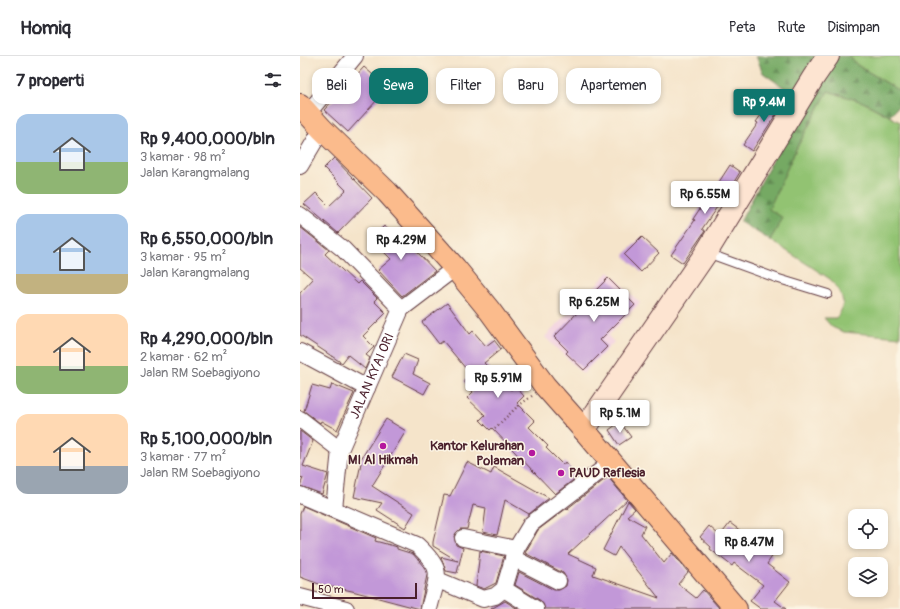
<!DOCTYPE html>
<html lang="id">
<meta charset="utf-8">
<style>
body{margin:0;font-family:Pangolin,sans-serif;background:#f2f2f3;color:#2b2b33;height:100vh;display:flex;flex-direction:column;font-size:15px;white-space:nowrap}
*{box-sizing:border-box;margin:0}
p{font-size:13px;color:#7c7c81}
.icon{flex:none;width:22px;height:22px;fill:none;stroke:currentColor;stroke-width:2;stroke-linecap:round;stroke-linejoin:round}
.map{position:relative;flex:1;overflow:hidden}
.drawer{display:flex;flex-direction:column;background:#fff;width:300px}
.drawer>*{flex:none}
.hud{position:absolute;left:12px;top:12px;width:380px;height:36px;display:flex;gap:8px}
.tools{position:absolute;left:548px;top:453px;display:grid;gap:8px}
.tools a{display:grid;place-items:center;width:40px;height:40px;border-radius:8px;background:#fff;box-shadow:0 2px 6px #0003;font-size:20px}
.scale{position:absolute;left:12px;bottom:10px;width:105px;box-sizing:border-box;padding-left:4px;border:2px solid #4a1f2b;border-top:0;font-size:11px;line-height:14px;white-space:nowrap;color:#4a1f2b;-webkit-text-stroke:3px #fcf5e5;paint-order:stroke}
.price{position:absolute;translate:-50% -34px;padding:0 9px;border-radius:4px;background:#fff;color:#222;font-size:13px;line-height:26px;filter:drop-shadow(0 1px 2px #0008)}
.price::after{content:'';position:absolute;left:50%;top:24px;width:12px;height:9px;margin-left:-6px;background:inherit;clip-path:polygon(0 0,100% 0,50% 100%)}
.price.selected{background:#0f766e;color:#fff}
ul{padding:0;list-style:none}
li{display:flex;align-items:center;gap:12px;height:100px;padding:0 16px}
li span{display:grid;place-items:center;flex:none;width:112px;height:80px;border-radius:12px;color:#555}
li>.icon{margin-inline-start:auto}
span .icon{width:48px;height:48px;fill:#fffc;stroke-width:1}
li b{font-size:17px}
h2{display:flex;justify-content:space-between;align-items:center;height:48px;padding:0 16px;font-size:17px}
.tag{padding:0 14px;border-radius:12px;background:#fff;box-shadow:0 2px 6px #0003;font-size:14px;line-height:36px}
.tag.selected{background:#0f766e;color:#fff}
header{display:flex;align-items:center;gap:24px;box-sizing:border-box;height:56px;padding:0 20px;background:#fff;border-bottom:1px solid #e1e1e2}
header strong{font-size:19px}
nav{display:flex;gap:22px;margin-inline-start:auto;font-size:14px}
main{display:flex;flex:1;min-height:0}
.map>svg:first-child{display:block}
.built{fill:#f2cfe1}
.grass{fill:#92c372;stroke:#6e714e}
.forest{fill:url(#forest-firs);stroke:#606448}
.building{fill:#c298d8}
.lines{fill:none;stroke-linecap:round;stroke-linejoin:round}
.lane-casing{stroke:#643d43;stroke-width:10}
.street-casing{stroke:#643d43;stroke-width:18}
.secondary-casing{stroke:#643d43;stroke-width:24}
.primary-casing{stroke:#643d43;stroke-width:24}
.path{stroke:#643d43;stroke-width:2.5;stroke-dasharray:1 3;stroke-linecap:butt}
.lane{stroke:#fff;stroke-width:8}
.street{stroke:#fff;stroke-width:16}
.secondary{stroke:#fde4d1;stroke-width:22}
.primary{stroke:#fbbb8c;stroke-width:22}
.poi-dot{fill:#b5179e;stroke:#fcf5e5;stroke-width:1.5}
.labels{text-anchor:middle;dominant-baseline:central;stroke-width:3;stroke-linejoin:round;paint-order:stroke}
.street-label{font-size:13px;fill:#4a1f2b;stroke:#fcf5e5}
.poi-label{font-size:13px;font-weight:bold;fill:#4a1f2b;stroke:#fcf5e5;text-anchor:end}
</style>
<header>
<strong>Homiq</strong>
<nav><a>Peta</a><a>Rute</a><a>Disimpan</a></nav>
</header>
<main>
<section class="drawer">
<h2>7 properti<svg class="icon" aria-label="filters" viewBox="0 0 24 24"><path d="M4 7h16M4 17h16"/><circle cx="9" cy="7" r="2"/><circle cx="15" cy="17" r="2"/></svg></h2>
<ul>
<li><span style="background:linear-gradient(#a9c7e8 60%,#8fb573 0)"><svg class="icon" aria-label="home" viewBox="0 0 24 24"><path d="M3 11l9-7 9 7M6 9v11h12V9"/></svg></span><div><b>Rp 9,400,000/bln</b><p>3 kamar · 98 m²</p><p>Jalan Karangmalang</p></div></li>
<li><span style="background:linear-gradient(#a9c7e8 75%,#c2b280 0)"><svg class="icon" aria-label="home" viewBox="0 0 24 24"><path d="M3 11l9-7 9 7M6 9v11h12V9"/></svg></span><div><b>Rp 6,550,000/bln</b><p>3 kamar · 95 m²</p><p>Jalan Karangmalang</p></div></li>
<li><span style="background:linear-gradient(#ffd9b3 65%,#8fb573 0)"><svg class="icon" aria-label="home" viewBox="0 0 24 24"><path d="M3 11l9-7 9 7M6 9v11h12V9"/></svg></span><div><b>Rp 4,290,000/bln</b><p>2 kamar · 62 m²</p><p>Jalan RM Soebagiyono</p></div></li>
<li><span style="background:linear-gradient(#ffd9b3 65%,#9aa5b1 0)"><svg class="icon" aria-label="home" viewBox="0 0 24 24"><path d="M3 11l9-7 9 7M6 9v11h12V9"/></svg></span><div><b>Rp 5,100,000/bln</b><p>3 kamar · 77 m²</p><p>Jalan RM Soebagiyono</p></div></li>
</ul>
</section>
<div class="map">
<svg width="600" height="553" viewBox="0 0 600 553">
<defs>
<pattern id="forest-firs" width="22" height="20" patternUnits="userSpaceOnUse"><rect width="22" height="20" fill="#75a964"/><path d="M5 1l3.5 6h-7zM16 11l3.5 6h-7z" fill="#628953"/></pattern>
</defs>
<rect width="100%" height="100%" fill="#fcf5e5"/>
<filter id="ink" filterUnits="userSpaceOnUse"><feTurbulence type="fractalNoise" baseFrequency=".025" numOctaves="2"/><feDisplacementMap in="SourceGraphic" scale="8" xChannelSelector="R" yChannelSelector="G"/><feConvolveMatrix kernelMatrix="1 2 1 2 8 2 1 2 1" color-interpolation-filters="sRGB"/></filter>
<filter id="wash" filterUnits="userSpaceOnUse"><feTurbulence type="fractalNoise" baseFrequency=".012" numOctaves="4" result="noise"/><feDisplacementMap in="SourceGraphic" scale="16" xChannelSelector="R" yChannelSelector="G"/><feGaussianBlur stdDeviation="0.9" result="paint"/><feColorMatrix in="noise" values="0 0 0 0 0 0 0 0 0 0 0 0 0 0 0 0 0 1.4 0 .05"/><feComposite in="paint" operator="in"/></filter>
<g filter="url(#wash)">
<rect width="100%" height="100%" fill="#f5e4ca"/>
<!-- built -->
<polygon class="built" points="309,216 340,247 308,280 314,286 283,318 245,281"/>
<!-- grass -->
<g class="grass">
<polygon points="549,0 600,0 600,35 557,9"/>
<path d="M 528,35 L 563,46 L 600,66 L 600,281 L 543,276 L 532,271 L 524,262 L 536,262 C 549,248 541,235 530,223 L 470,184 L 482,162 L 468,153 L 496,93 Z"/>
</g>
<!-- forest -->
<polygon class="forest" points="456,0 549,0 557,9 600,35 600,48 590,60 563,46 528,35 496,93 469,153 483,162 470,184 440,166 499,54 483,31 463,17"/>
<g id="blocks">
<!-- building -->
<g class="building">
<polygon points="64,11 88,32 48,76 24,54"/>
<polygon points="475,40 484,46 452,95 443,89 458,67 456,66"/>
<polygon points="34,102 72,142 38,177 4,148 16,137 29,150 46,134 24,112"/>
<polygon points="430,109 440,116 420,149 419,148 402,173 405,175 383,207 371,199 395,164 393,163 405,145 406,146"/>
<polygon points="84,170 93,178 100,172 109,181 106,184 135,215 102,240 78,214 91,203 71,183"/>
<polygon points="0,171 29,194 25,198 57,228 60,225 77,242 74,245 86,257 63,280 74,291 66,299 70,302 65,313 48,299 42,307 0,279 0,237 13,223 0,212"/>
<polygon points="342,181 359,197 341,216 324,199"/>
<polygon points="308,222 335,249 300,284 307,291 284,314 266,297 268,295 254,281 277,257 275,255"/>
<polygon points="147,247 170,278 173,275 186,290 194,284 201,293 184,307 211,334 215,330 224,340 217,347 235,365 229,371 248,390 246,392 263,409 265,406 277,421 255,438 192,372 190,374 180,364 185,359 167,342 173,336 164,325 171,319 143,285 139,288 122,266"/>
<polygon points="104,298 118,304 113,318 130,327 124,338 92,321"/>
<polygon points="32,328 54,337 37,374 21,365 20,367 4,355 12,329 30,334"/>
<polygon points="86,363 106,375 72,430 114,457 105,472 77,454 82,447 54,441 61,407 59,406"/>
<polygon points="320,366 331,381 319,389 309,374"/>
<polygon points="0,375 13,385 3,410 28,418 22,438 0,430 3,422 0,421"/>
<polygon points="167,406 191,418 194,411 249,442 229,458 205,444 197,479 183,476 186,452 173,449 167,473 160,473 154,480 156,489 163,492 157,517 146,515 141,501 158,505 133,490 133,486 144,439 150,440"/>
<polygon points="308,421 327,444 268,498 296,511 293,519 359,542 319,491 314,500 303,494 328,445 335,453 327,460 345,470 341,478 364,507 372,497 388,516 378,528 396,542 403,534 420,553 245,553 241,545 215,529 219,516 254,534 259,534 266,530 267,524 263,517 225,497 238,474 267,452 270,454 268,452"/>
<polygon points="3,450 76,482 75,485 94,490 97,491 97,493 113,498 124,511 127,519 120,553 52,535 19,528 0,521 0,458"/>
<polygon points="430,467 473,499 467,508 490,526 475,545 486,553 461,553 450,545 463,529 434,507 432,510 410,493 411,491 400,481 409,470 420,480"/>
<polygon points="180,495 204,500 196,527 184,533 176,530"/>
<polygon points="205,545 218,553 191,553"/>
</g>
</g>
</g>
<g filter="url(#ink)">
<use href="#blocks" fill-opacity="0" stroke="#643d43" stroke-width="1"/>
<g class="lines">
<defs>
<polyline id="lane" points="407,197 479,223 528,238"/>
<g id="street">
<polyline points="8,57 55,0"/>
<polyline points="0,110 22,73"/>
<polyline points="0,159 43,193 101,253"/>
<polyline points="0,296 67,332"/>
<polyline points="0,363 40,394"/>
<path d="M 0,439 L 117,489 C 146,516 137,519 129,553"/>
<path id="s1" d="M 34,453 L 40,394 L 101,253 L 155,212"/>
<polyline points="163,482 216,493"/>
<polyline points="213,502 258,525"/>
<polyline points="138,524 183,543 195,540 204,533 216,493 231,468 312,406"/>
<polyline points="204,533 236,553"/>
<polyline points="0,541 46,553"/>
</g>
<polyline id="secondary" points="284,374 406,197 513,22 528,0"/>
<polyline id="primary" points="0,49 22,73 87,136 155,212 190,255 245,330 284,374 436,553"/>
</defs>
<!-- lane casing -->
<use href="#lane" class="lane-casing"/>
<!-- street casing -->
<use href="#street" class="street-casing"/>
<!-- secondary casing -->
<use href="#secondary" class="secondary-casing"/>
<!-- primary casing -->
<use href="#primary" class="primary-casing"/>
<!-- path -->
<polyline class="path" points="195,372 218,350 232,340"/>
<!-- lane -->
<use href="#lane" class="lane"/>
<!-- street -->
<use href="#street" class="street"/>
<!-- secondary -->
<use href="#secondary" class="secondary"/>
<!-- primary -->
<use href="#primary" class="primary"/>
</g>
</g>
<!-- markers -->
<g class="poi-dot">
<circle cx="83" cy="390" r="4"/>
<circle cx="232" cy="397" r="4"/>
<circle cx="261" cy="417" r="4"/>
</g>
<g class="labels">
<!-- street labels -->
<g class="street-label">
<text stroke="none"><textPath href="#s1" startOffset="140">JALAN KYAI ORI</textPath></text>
</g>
<!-- poi labels -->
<g class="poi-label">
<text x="224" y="390">Kantor Kelurahan<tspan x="224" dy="15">Polaman</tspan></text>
<text x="83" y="404" text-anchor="middle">MI Al Hikmah</text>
<text x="269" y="417" text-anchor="start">PAUD Raflesia</text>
</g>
</g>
</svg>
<div class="tools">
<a><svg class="icon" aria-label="locate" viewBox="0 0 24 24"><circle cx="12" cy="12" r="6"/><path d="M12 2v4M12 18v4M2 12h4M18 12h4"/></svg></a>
<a><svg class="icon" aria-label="layers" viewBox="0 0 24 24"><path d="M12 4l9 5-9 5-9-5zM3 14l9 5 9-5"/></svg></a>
</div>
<div class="scale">50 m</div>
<b class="price selected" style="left:464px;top:67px">Rp 9.4M</b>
<b class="price" style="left:405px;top:159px">Rp 6.55M</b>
<b class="price" style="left:101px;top:205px">Rp 4.29M</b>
<b class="price" style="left:294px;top:267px">Rp 6.25M</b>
<b class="price" style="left:198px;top:343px">Rp 5.91M</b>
<b class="price" style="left:320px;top:378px">Rp 5.1M</b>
<b class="price" style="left:449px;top:507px">Rp 8.47M</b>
<div class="hud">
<a class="tag">Beli</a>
<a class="tag selected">Sewa</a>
<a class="tag">Filter</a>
<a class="tag">Baru</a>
<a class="tag">Apartemen</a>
</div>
</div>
</main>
